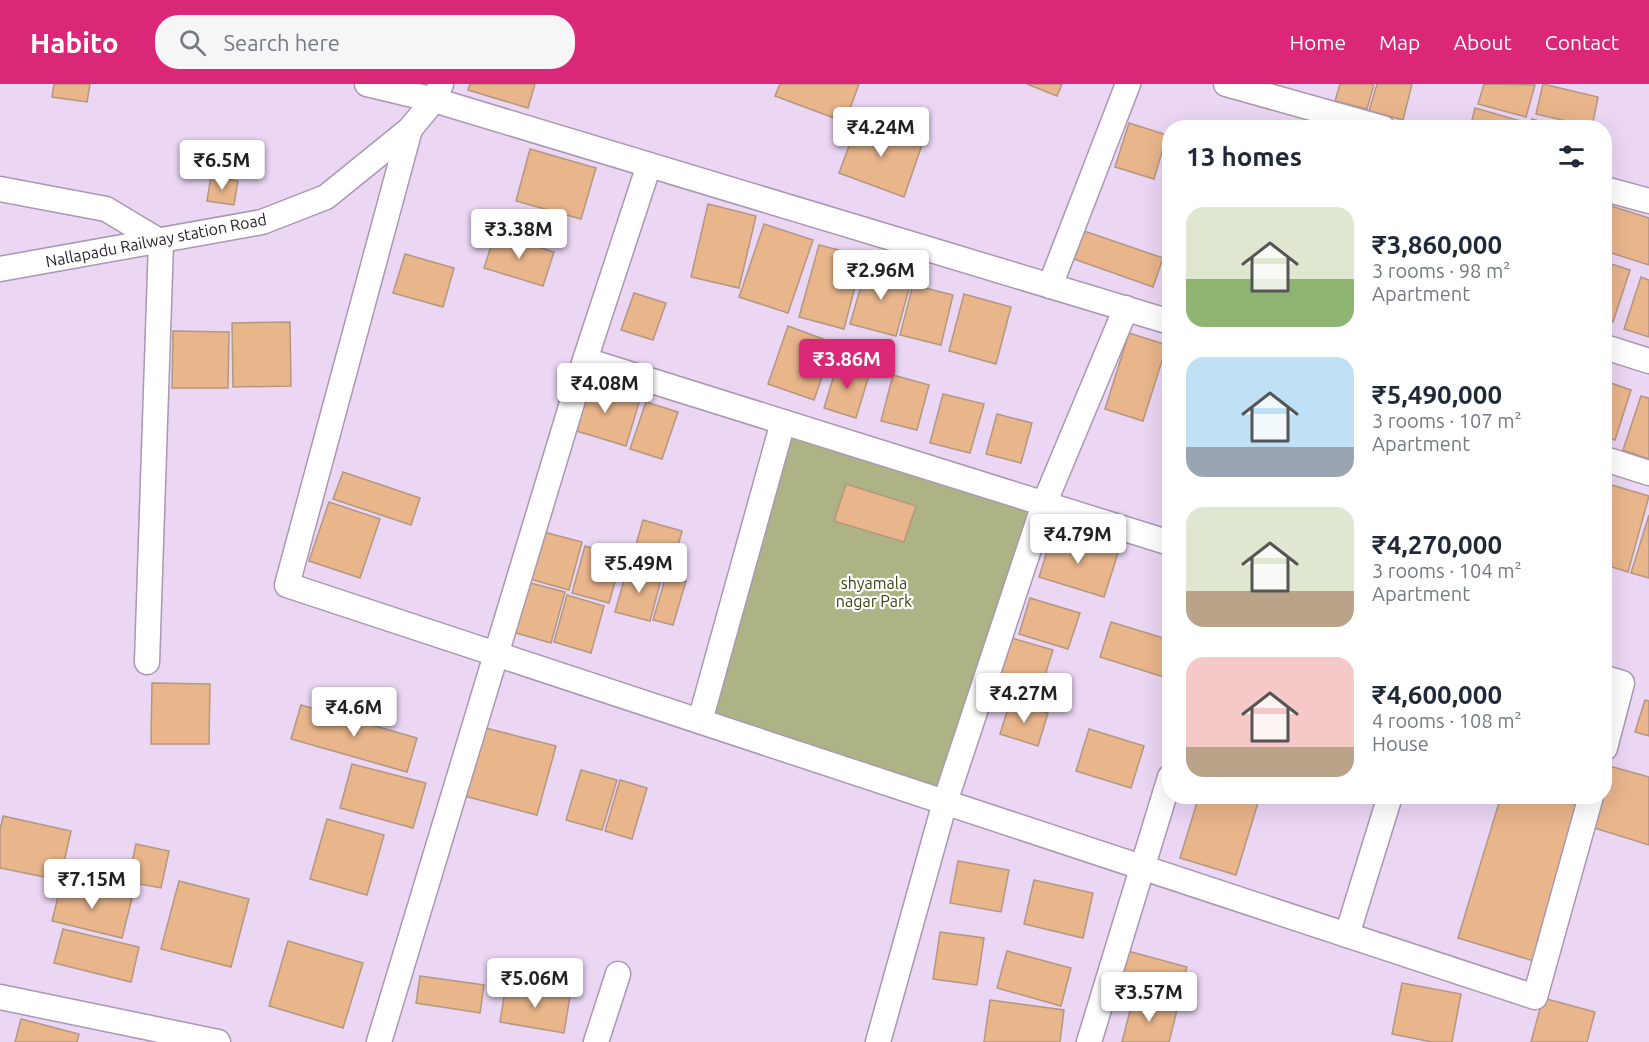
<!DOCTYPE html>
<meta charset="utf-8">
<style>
body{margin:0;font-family:Ubuntu,sans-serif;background:#f6f6f7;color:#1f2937;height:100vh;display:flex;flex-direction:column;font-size:22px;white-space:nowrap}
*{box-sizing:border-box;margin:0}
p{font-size:20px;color:#747a83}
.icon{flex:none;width:33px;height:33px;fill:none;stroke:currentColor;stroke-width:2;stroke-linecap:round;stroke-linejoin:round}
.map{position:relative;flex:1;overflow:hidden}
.side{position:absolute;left:1162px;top:36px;width:450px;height:684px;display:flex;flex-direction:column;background:#fff;border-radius:24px;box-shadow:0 6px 24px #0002}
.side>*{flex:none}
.price{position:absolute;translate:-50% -51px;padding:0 14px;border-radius:6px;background:#fff;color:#222;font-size:20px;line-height:39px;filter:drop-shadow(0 2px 3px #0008)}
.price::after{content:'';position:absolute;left:50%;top:36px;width:18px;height:14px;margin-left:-9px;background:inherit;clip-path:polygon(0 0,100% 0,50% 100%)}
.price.active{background:#db2777;color:#fff}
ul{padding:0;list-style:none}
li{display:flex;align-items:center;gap:18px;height:150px;padding:0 24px}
li span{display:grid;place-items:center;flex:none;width:168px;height:120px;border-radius:18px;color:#555}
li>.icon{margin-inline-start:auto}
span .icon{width:72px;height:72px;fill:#fffc;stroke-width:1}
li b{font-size:26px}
h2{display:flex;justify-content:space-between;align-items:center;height:72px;padding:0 24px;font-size:26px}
header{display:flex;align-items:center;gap:36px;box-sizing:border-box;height:84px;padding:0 30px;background:#db2777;color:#fff}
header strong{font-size:28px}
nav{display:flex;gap:33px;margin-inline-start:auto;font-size:21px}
.search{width:420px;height:54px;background:#f6f6f7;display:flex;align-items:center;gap:15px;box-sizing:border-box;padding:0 21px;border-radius:24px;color:#747a83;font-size:22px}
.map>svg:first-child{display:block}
.green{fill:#aeb385}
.building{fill:#e9b58b;stroke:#b39781;stroke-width:1.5}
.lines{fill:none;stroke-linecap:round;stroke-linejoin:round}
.street-casing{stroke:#aa97b2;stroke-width:27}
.street{stroke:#fff;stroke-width:24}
.labels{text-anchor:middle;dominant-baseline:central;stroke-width:4.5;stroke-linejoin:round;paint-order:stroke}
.street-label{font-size:16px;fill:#2b232e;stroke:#fff}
.park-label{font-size:16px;fill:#3e4111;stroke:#fff}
</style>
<header>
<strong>Habito</strong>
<div class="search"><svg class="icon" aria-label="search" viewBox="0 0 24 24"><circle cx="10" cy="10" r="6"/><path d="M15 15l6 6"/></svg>Search here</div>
<nav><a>Home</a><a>Map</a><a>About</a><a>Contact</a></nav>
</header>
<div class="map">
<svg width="1649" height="958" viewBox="0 0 1649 958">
<rect width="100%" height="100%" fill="#ebd6f4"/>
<!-- green -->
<polygon class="green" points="783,338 1044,420 945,718 700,637"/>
<!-- building -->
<g class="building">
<polygon points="54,0 90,0 87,18 52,13"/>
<polygon points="470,0 535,0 528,24 468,6"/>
<polygon points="780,0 859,0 845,38 775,12"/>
<polygon points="1027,0 1062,0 1057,12"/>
<polygon points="1340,0 1374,0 1367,25 1335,17"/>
<polygon points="1377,0 1412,0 1403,36 1369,27"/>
<polygon points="1484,0 1535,1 1526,33 1478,20"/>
<polygon points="1543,0 1598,13 1592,43 1536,30"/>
<polygon points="1475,24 1528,39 1527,44 1470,44"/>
<polygon points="859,35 923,58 904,113 839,89"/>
<polygon points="1532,35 1563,44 1530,44"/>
<polygon points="1129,39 1167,51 1154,95 1115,83"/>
<polygon points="211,61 240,64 237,89 208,85"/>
<polygon points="530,65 596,84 581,135 516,117"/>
<polygon points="211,92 238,97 234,121 207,117"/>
<polygon points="708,120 756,132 739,204 691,193"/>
<polygon points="1605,120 1649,134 1649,181 1605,167"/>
<polygon points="764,140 813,156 788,229 739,213"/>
<polygon points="1084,147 1163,174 1153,203 1074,175"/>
<polygon points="495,150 554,168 543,202 484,184"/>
<polygon points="819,161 863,172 844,245 799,233"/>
<polygon points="405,170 454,184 443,223 393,209"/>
<polygon points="1605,178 1630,186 1613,238 1605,235"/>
<polygon points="867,182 912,194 896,252 850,240"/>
<polygon points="1641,193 1649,196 1649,253 1624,245"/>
<polygon points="913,201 953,211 941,261 900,251"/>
<polygon points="634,209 666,219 653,256 621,246"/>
<polygon points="964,210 1011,223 996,280 949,267"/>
<polygon points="290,238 291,302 233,303 232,239"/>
<polygon points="788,242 834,259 814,316 768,300"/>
<polygon points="173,247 229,248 228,304 172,304"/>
<polygon points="1129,249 1167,261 1143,337 1105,325"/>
<polygon points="838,278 870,288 856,334 824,324"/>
<polygon points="893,291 929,301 917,346 881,337"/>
<polygon points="1605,297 1631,306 1615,356 1605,353"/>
<polygon points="585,298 640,315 626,362 570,345"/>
<polygon points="943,310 984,320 970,369 930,359"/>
<polygon points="1641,312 1649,314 1649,375 1623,366"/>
<polygon points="646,318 678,328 662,375 630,365"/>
<polygon points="997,330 1032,339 1021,379 986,370"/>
<polygon points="343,388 420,414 411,441 333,415"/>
<polygon points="1605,399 1649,412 1628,488 1605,481"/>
<polygon points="846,400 916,422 904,458 834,437"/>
<polygon points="329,418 380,435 360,494 309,477"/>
<polygon points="1649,431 1649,494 1631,489"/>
<polygon points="643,436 682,447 671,487 632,475"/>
<polygon points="540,447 582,458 569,506 526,494"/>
<polygon points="1053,449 1118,469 1104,513 1039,493"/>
<polygon points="585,462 622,473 609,519 572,509"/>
<polygon points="628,482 662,492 650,537 615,528"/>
<polygon points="666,492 686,497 673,541 653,536"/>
<polygon points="523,497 565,508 551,559 509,547"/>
<polygon points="567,511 604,522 591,569 554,558"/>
<polygon points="1030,514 1080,529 1068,565 1019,550"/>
<polygon points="1111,538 1170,556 1170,583 1167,594 1100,573"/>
<polygon points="1012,554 1053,566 1039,610 998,598"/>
<polygon points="152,599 210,600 209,660 151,660"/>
<polygon points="1645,616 1649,617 1649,652 1635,648"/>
<polygon points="1010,618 1048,629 1038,662 1000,650"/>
<polygon points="301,621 417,654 407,688 291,655"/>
<polygon points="482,643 556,662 537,731 464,712"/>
<polygon points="1089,645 1144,662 1131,704 1076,687"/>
<polygon points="352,680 426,699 413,744 340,724"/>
<polygon points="1606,681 1649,693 1649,761 1588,742 1597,712 1605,712"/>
<polygon points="581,686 617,696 602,746 566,736"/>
<polygon points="620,696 647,704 632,755 605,747"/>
<polygon points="1199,712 1260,712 1236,791 1180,774"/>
<polygon points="1501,712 1548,712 1584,723 1537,878 1458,854"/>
<polygon points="3,732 71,747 60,796 0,784 0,746"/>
<polygon points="327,735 384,751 367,811 310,795"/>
<polygon points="136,760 169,767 161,804 128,798"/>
<polygon points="958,777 1009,786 1001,828 950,819"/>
<polygon points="1034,796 1093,809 1083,854 1024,840"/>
<polygon points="62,797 132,814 122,854 52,837"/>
<polygon points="179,797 249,815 231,883 161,865"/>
<polygon points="63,845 139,863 131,898 54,879"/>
<polygon points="940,848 984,854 977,901 933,895"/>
<polygon points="288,857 363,879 343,944 269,922"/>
<polygon points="1007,867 1071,884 1061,922 997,904"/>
<polygon points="1128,867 1187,883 1178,914 1120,898"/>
<polygon points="420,892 484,901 480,929 416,919"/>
<polygon points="1402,899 1461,910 1452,958 1432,958 1392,950"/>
<polygon points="506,901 570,912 564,949 500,938"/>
<polygon points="1543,914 1595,928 1587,958 1531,958"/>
<polygon points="1133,915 1177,926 1169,958 1122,958"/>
<polygon points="990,916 1064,926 1060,958 984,958"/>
<polygon points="21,935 79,950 77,958 15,958"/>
</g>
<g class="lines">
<defs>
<g id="street">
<polyline points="367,0 434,16 1170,238"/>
<polyline points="1226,0 1383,44"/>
<polyline points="410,45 287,501 1535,913 1591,712"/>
<polyline points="0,105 106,125 161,158 147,578"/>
<polyline points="1605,105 1649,117"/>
<polyline points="0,185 262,138 326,113 410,45 434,16 441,0"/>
<polyline points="1050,202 1128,0"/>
<polyline points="1605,263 1649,277"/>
<polyline points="585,276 1170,459"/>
<polyline points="1605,375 1649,389"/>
<polyline points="1605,594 1622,599 1605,664"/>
<polyline points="700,637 783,338"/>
<polyline points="1347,851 1390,712"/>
<polyline points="0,913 218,958"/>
<polyline points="379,958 585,276 649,81"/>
<polyline points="596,958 618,890"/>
<polyline points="878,958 945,718 1044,420 1126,224"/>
<polyline points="1089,958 1170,693"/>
</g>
</defs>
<!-- street casing -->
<use href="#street" class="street-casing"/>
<!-- street -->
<use href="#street" class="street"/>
</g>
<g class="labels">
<!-- street labels -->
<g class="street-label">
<text transform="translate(156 156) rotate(-11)">Nallapadu Railway station Road</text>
</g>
<!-- park labels -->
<g class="park-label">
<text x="874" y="499">shyamala<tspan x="874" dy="18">nagar Park</tspan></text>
</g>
</g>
</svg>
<b class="price" style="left:881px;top:74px">₹4.24M</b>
<b class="price" style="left:222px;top:107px">₹6.5M</b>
<b class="price" style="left:519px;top:176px">₹3.38M</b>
<b class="price" style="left:881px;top:217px">₹2.96M</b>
<b class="price active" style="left:847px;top:306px">₹3.86M</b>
<b class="price" style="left:605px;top:330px">₹4.08M</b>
<b class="price" style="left:1078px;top:481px">₹4.79M</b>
<b class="price" style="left:639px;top:510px">₹5.49M</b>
<b class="price" style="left:1024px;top:640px">₹4.27M</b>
<b class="price" style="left:354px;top:654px">₹4.6M</b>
<b class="price" style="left:92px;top:826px">₹7.15M</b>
<b class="price" style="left:535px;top:925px">₹5.06M</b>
<b class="price" style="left:1149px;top:939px">₹3.57M</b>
<section class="side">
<h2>13 homes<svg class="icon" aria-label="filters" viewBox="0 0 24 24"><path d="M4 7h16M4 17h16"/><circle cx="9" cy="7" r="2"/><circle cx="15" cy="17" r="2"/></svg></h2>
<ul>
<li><span style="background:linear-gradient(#dfe7d0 60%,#8fb573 0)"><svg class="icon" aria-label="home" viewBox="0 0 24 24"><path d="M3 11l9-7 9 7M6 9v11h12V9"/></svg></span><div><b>₹3,860,000</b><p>3 rooms · 98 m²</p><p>Apartment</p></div></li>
<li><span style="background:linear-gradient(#bfe0f5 75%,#9aa5b1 0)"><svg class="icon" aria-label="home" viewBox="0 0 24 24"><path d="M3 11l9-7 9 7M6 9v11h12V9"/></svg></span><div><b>₹5,490,000</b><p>3 rooms · 107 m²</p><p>Apartment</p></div></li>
<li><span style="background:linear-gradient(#dfe7d0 70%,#b9a48a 0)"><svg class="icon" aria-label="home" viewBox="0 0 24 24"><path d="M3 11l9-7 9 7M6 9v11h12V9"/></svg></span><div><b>₹4,270,000</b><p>3 rooms · 104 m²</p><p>Apartment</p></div></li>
<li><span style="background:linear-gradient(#f6c9c9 75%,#b9a48a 0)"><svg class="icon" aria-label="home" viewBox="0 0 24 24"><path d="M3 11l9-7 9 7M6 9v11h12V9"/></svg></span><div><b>₹4,600,000</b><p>4 rooms · 108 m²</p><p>House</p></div></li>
</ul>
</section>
</div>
